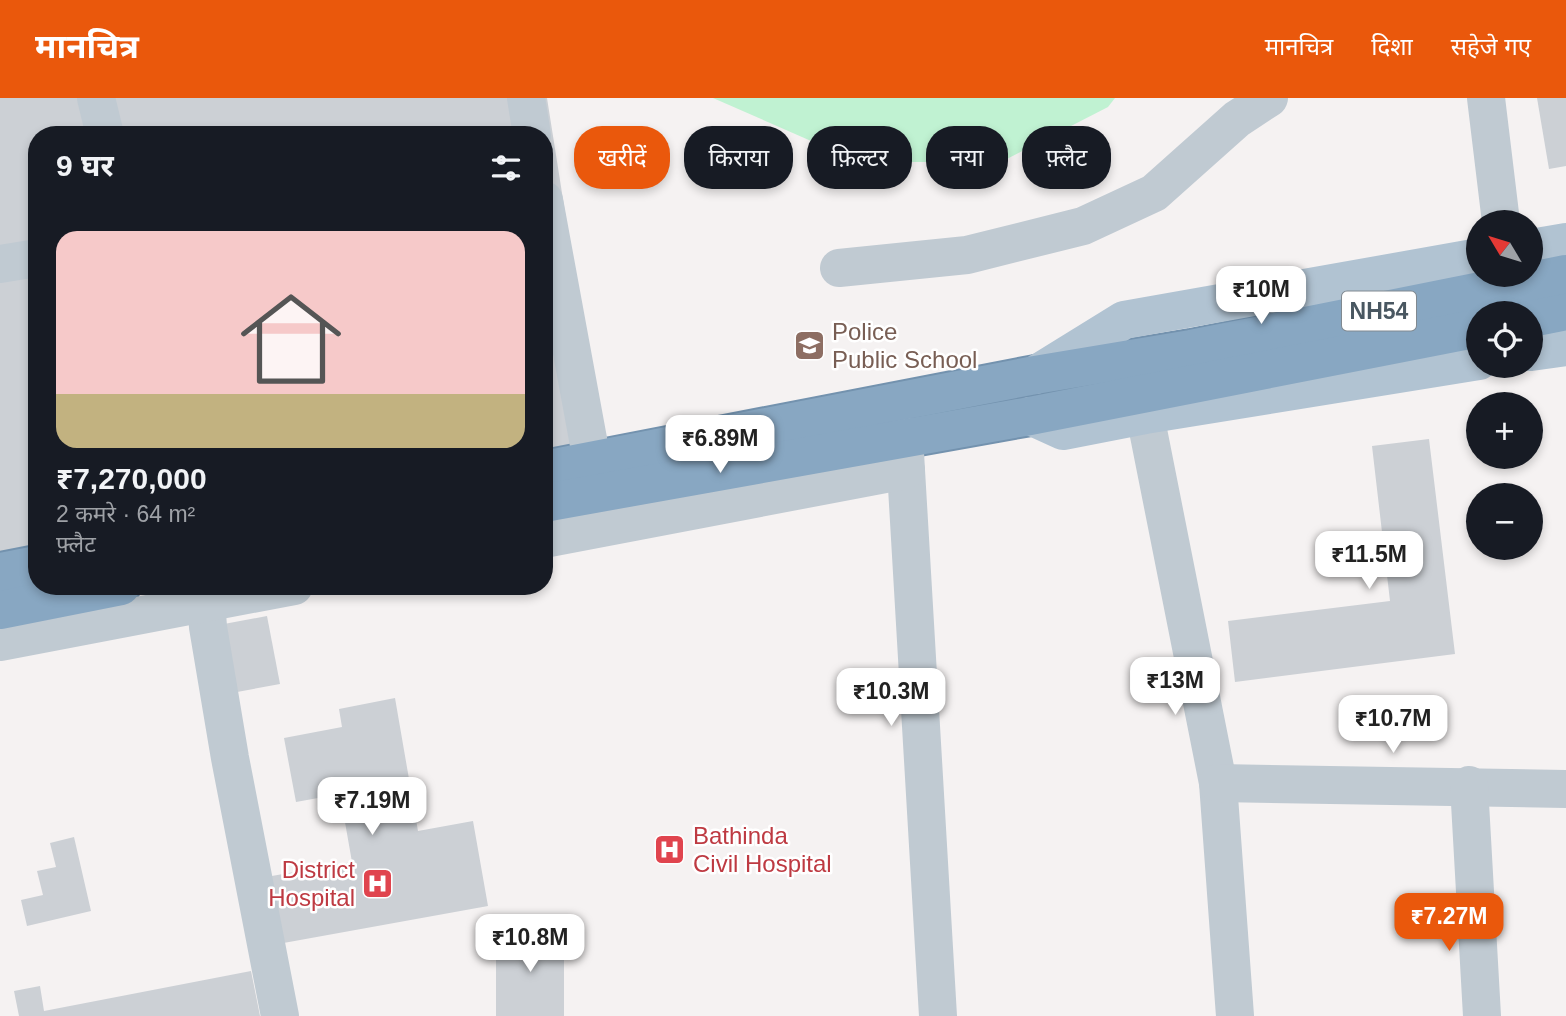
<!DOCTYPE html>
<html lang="hi">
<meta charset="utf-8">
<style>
body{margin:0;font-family:Helvetica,"Noto Sans Devanagari",sans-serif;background:#242831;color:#f1f3f6;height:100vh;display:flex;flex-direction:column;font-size:26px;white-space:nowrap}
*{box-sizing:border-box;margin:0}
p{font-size:23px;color:#9ea1a6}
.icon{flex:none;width:38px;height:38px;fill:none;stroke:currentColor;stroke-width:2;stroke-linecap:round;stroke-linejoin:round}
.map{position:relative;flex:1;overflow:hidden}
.sheet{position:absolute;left:28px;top:28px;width:525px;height:469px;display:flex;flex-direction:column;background:#171b24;border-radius:28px;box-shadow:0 4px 10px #0003}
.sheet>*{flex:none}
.hud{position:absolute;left:574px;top:28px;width:665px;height:63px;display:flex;gap:14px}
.needle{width:46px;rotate:308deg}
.buttons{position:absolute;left:1466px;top:112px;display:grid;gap:14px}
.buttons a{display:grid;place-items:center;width:77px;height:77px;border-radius:50%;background:#171b24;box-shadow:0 4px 10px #0003;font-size:35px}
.price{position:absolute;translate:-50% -60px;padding:0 16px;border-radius:14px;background:#fff;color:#222;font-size:23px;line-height:46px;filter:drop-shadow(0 2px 4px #0008)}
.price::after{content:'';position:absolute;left:50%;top:42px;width:21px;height:16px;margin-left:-10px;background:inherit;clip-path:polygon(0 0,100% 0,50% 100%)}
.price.selected{background:#ea580c;color:#fff}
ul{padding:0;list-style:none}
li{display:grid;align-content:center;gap:14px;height:371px;padding:0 28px}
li+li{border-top:2px solid #363941}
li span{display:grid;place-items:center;height:217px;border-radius:21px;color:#555}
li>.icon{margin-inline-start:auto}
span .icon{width:126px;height:126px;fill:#fffc;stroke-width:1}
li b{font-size:30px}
h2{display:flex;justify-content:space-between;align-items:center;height:84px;padding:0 28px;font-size:30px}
.chip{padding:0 24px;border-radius:28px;background:#171b24;box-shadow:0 4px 10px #0003;font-size:24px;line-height:63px}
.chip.selected{background:#ea580c;color:#fff}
header{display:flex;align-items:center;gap:42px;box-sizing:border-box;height:98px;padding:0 35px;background:#ea580c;color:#fff}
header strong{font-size:33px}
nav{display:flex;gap:38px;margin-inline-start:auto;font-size:24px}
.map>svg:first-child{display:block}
.green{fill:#c0f2d2}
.building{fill:#ccd0d5}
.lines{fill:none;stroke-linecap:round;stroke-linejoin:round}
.highway-casing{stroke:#7392ae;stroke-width:42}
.minor{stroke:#c0cad2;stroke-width:38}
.major{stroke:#b1c3d2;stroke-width:38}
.highway{stroke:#88a7c2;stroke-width:38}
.labels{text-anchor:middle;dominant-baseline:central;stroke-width:5;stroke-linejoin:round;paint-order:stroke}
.shield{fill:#fff;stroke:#808990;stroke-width:2}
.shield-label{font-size:23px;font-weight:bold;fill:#495761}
.education-label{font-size:24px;fill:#785e54;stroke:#fff;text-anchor:start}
.health-label{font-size:24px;fill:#be3a42;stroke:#fff;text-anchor:start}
</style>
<header>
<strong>मानचित्र</strong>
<nav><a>मानचित्र</a><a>दिशा</a><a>सहेजे गए</a></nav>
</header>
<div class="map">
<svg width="1566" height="918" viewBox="0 0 1566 918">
<rect width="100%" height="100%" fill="#f5f2f2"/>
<!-- green -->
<polygon class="green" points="713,0 1115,0 1108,9 1001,64 859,64"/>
<!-- building -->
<g class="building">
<polygon points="0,0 547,0 604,361 544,372 544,37 37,37 37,467 0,473"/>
<polygon points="1537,0 1566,0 1566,68 1549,71"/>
<polygon points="1429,341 1455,556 1235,584 1228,523 1390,503 1372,348"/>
<polygon points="267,518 280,586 221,597 208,529"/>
<polygon points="395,600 418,733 473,723 488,808 278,846 266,779 352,764 340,696 296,704 284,640 342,629 339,611"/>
<polygon points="74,739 91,813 27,828 21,802 43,797 37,773 56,769 50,745"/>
<rect x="496" y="834" width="68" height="84"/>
<polygon points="251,873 260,918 19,918 14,893 40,888 44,913"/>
</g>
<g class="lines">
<defs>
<g id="highway">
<polyline points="1531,220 1566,213"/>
<polyline points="544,372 1035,277 1191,251 1566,176"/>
<polyline points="544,405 1030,318 1479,230"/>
<polyline points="0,474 37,467"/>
<polyline points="0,512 121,488"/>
</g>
</defs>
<!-- highway casing -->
<use href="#highway" class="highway-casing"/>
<!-- minor -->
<g class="minor">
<polyline points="96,0 105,37"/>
<polyline points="526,0 532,37"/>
<polyline points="1486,0 1501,124"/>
<polyline points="544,102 592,363"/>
<polyline points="0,166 37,160"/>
<polyline points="839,170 967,157 1083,128 1154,95 1237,21 1269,0"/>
<polyline points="1145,317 1218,685 1235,918"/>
<polyline points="904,338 938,918"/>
<polyline points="544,441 906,372"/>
<polyline points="205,488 208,529 230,660 280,918"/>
<polyline points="0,544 294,488"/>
<polyline points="1218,685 1566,691"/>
<polyline points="1469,687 1482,918"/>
</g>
<!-- major -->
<g class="major">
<polyline points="1531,150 1566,144"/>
<polyline points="1531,254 1566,249"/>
<polyline points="1035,277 1124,222 1479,159"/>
<polyline points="1030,318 1063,333 1145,317 1479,263"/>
</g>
<!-- highway -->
<use href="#highway" class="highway"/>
</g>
<!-- icons -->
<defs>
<symbol id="school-square" viewBox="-11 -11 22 22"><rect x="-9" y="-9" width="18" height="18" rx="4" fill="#8d6e63" stroke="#fff"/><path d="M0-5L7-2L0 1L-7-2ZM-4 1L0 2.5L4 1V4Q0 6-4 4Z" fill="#fff"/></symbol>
<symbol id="hospital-square" viewBox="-11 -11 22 22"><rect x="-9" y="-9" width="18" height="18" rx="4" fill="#e0444e" stroke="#fff"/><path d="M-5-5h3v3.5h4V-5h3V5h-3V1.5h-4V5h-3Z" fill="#fff"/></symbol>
</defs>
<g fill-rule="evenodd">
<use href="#school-square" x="792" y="230" width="35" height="35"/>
<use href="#hospital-square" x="652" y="734" width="35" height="35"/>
<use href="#hospital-square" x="360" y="768" width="35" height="35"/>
</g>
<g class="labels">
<!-- shield labels -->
<rect class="shield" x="1342" y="193.5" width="74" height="39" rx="5"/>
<g class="shield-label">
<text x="1379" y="213">NH54</text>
</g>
<!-- education labels -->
<g class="education-label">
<text x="832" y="233">Police<tspan x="832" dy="28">Public School</tspan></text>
</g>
<!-- health labels -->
<g class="health-label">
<text x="693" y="737">Bathinda<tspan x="693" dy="28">Civil Hospital</tspan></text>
<text x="355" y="771" text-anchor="end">District<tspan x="355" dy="28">Hospital</tspan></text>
</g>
</g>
</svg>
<div class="buttons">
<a><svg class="needle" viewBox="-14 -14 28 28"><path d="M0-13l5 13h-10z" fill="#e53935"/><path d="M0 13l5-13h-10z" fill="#9ea1a6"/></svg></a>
<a><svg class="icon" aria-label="locate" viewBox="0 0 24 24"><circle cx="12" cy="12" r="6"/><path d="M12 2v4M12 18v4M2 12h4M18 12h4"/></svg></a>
<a>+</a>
<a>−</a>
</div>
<b class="price" style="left:1261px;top:228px">₹10M</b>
<b class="price" style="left:720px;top:377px">₹6.89M</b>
<b class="price" style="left:1369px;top:493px">₹11.5M</b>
<b class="price" style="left:1175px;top:619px">₹13M</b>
<b class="price" style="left:891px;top:630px">₹10.3M</b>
<b class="price" style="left:1393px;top:657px">₹10.7M</b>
<b class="price" style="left:372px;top:739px">₹7.19M</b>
<b class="price selected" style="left:1449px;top:855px">₹7.27M</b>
<b class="price" style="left:530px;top:876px">₹10.8M</b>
<div class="hud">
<a class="chip selected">खरीदें</a>
<a class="chip">किराया</a>
<a class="chip">फ़िल्टर</a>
<a class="chip">नया</a>
<a class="chip">फ़्लैट</a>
</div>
<section class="sheet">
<h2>9 घर<svg class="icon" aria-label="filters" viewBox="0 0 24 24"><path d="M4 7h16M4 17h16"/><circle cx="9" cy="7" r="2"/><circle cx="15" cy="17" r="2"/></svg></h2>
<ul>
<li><span style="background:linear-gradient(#f6c9c9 75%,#c2b280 0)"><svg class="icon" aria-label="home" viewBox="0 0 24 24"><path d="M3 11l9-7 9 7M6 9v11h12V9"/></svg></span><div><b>₹7,270,000</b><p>2 कमरे · 64 m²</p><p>फ़्लैट</p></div></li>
</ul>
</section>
</div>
